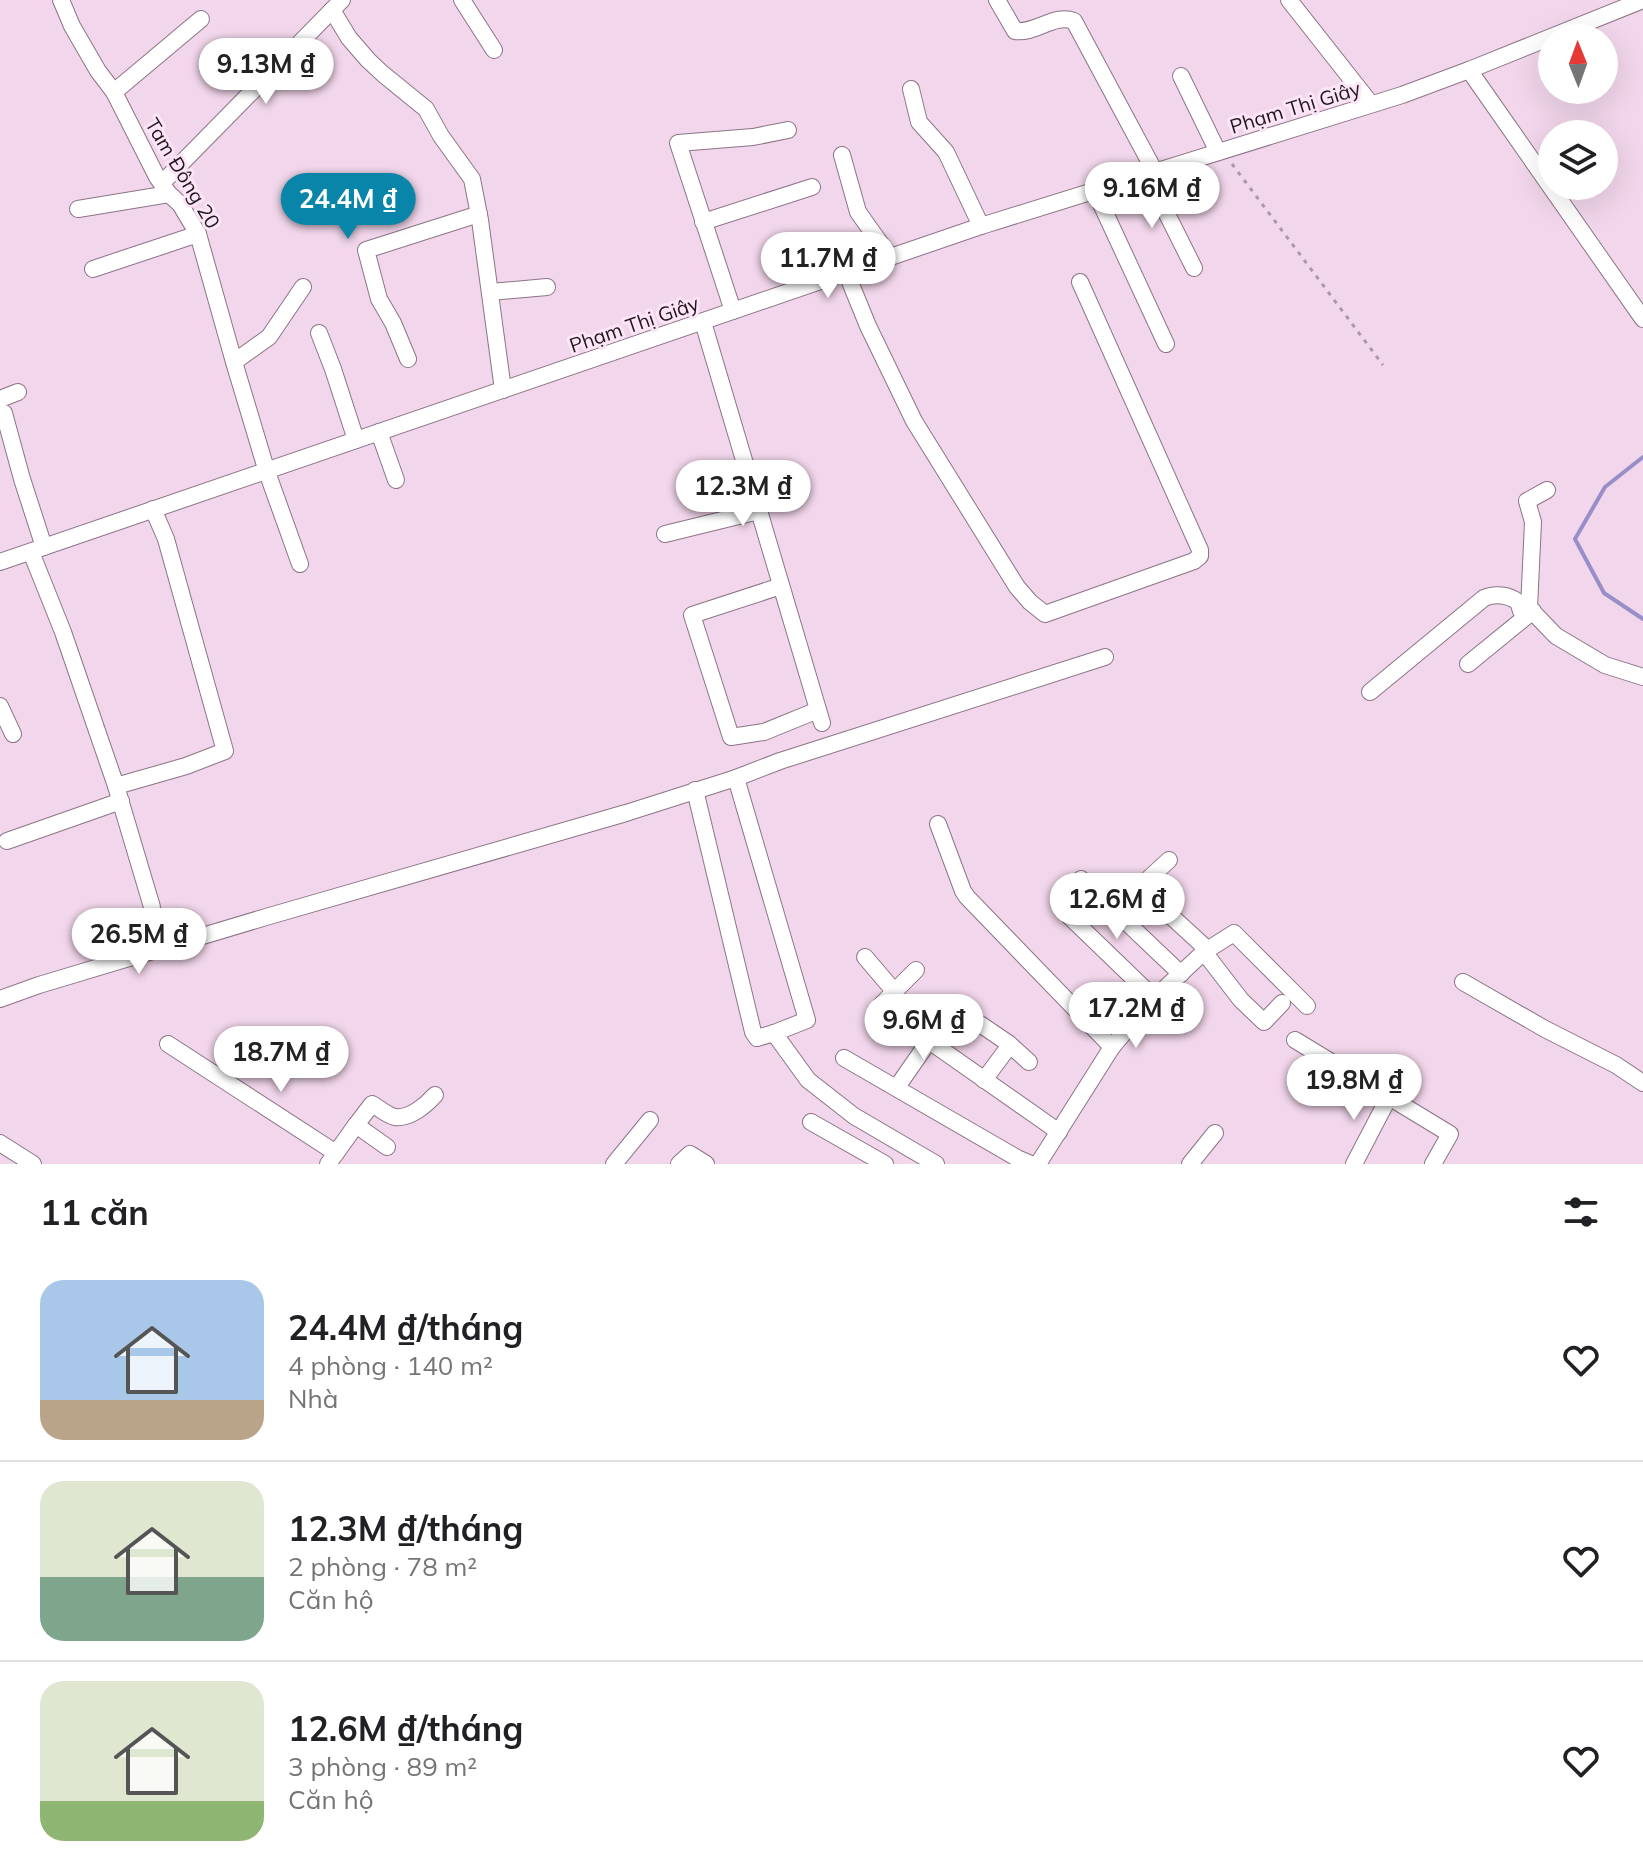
<!DOCTYPE html>
<html lang="vi">
<meta charset="utf-8">
<style>
body{margin:0;font-family:Mulish,sans-serif;background:#f6f6f6;color:#202124;height:100vh;display:flex;flex-direction:column;font-size:30px;white-space:nowrap}
*{box-sizing:border-box;margin:0}
p{font-size:26px;color:#757577}
.icon{flex:none;width:44px;height:44px;fill:none;stroke:currentColor;stroke-width:2;stroke-linecap:round;stroke-linejoin:round}
.map{position:relative;height:1164px;overflow:hidden}
.side{display:flex;flex-direction:column;background:#fff;flex:1}
.side>*{flex:none}
.needle{width:52px;rotate:359deg}
.tools{position:absolute;left:1538px;top:24px;display:grid;gap:16px}
.tools a{display:grid;place-items:center;width:80px;height:80px;border-radius:50%;background:#fff;box-shadow:0 8px 32px #0002;font-size:40px}
.price{position:absolute;translate:-50% -68px;padding:0 18px;border-radius:28px;background:#fff;color:#222;font-size:26px;line-height:52px;filter:drop-shadow(0 2px 4px #0008)}
.price::after{content:'';position:absolute;left:50%;top:48px;width:24px;height:18px;margin-left:-12px;background:inherit;clip-path:polygon(0 0,100% 0,50% 100%)}
.price.active{background:#0985a9;color:#fff}
ul{padding:0;list-style:none}
li{display:flex;align-items:center;gap:24px;height:200px;padding:0 40px}
li+li{border-top:2px solid #e0e0e0}
li span{display:grid;place-items:center;flex:none;width:224px;height:160px;border-radius:24px;color:#555}
li>.icon{margin-inline-start:auto}
span .icon{width:96px;height:96px;fill:#fffc;stroke-width:1}
li b{font-size:34px}
h2{display:flex;justify-content:space-between;align-items:center;height:96px;padding:0 40px;font-size:34px}
.map>svg:first-child{display:block}
.lines{fill:none;stroke-linecap:round;stroke-linejoin:round}
.stream{stroke:#988fc9;stroke-width:4}
.minor-casing{stroke:#8c7486;stroke-width:18}
.path{stroke:#ac96a7;stroke-width:3;stroke-dasharray:4 6;stroke-linecap:butt}
.minor{stroke:#fff;stroke-width:16}
.labels{text-anchor:middle;dominant-baseline:central;stroke-width:6;stroke-linejoin:round;paint-order:stroke}
.street-label{font-size:20px;fill:#21171f;stroke:#fce5f6}
</style>
<div class="map">
<svg width="1643" height="1164" viewBox="0 0 1643 1164">
<rect width="100%" height="100%" fill="#f2d6eb"/>
<g class="lines">
<!-- stream -->
<polyline class="stream" points="1643,457 1605,487 1575,539 1604,593 1643,619"/>
<defs>
<g id="minor">
<polyline points="61,0 72,26 98,71 114,92 157,177 169,194 180,204 198,234 234,362 267,472 300,564"/>
<polyline points="462,0 494,50"/>
<path d="M 997,0 L 1015,31 C 1036,34 1054,13 1074,21 L 1155,172"/>
<polyline points="1289,0 1371,104"/>
<polyline points="332,10 349,38 368,60 383,74 426,109 441,136 472,179 480,220 503,390"/>
<polyline points="1469,70 1643,319"/>
<polyline points="1181,76 1218,152"/>
<polyline points="911,89 919,122 946,152 981,226"/>
<polyline points="114,92 201,19"/>
<polyline points="842,155 858,212 890,257"/>
<polyline points="1147,174 1194,268"/>
<polyline points="162,183 342,0"/>
<polyline points="1095,191 1166,344"/>
<polyline points="78,209 169,194"/>
<polyline points="703,222 812,187"/>
<polyline points="93,269 198,234"/>
<polyline points="846,272 868,326 914,421 1017,587 1030,602 1045,614 1194,561 1200,556 1200,550 1080,282"/>
<polyline points="490,292 547,287"/>
<polyline points="733,311 678,143 753,137 788,130"/>
<polyline points="703,322 822,723"/>
<polyline points="319,333 333,369 356,440"/>
<polyline points="408,359 393,323 379,299 366,250 479,214"/>
<polyline points="234,362 269,337 303,287"/>
<polyline points="0,399 18,392"/>
<polyline points="4,413 22,479 44,547"/>
<polyline points="379,432 396,480"/>
<polyline points="1547,490 1527,501 1533,522 1529,608 1556,636 1605,665 1643,677"/>
<polyline points="665,534 759,511"/>
<polyline points="31,552 63,632 116,786 186,766 225,751 166,539 153,509"/>
<polyline points="0,562 981,226 1402,95 1469,70 1643,0"/>
<polyline points="781,586 692,615 731,737 764,732 818,710"/>
<polyline points="1468,664 1533,611"/>
<path d="M 1370,692 L 1484,598 C 1495,593 1509,595 1518,602 L 1521,611 L 1526,611 L 1529,608"/>
<polyline points="0,706 13,734"/>
<polyline points="736,778 807,1020 774,1033"/>
<polyline points="116,786 152,907"/>
<polyline points="695,790 753,1032 757,1038 774,1033 808,1080 854,1116 936,1164"/>
<polyline points="938,824 963,891 967,897 1112,1047"/>
<polyline points="7,841 121,801"/>
<polyline points="1169,860 1144,883 1143,887 1147,894 1208,950"/>
<polyline points="1081,879 1181,974"/>
<polyline points="1069,916 1154,998"/>
<polyline points="1204,952 1241,1000 1264,1022 1282,1003"/>
<polyline points="865,957 894,991"/>
<polyline points="916,970 882,1004 885,1010 1059,1132"/>
<polyline points="1463,982 1545,1029 1616,1065 1643,1083"/>
<polyline points="0,999 39,985 266,917 626,813 736,778 780,761 1105,657"/>
<polyline points="980,1024 1008,1043 1029,1062"/>
<polyline points="1295,1040 1450,1134 1433,1164"/>
<polyline points="168,1044 336,1153 328,1164"/>
<polyline points="844,1058 1017,1158 1031,1164"/>
<polyline points="984,1080 1010,1045"/>
<polyline points="897,1087 929,1041"/>
<polyline points="811,1122 885,1164"/>
<path d="M 356,1125 L 372,1104 C 379,1108 388,1116 395,1117 C 410,1119 426,1105 435,1095"/>
<polyline points="0,1143 33,1164"/>
<polyline points="336,1153 356,1125 387,1147"/>
<polyline points="614,1164 650,1120"/>
<polyline points="679,1164 690,1154 706,1164"/>
<polyline points="1038,1164 1112,1047 1150,1002 1204,952 1234,933 1307,1006"/>
<polyline points="1190,1164 1215,1133"/>
<polyline points="1354,1164 1389,1097"/>
</g>
</defs>
<!-- minor casing -->
<use href="#minor" class="minor-casing"/>
<!-- path -->
<polyline class="path" points="1232,164 1383,365"/>
<!-- minor -->
<use href="#minor" class="minor"/>
</g>
<g class="labels">
<!-- street labels -->
<g class="street-label">
<text transform="translate(1295 107) rotate(-17)">Phạm Thị Giây</text>
<text transform="translate(183 173) rotate(59)">Tam Đông 20</text>
<text transform="translate(634 324) rotate(-19)">Phạm Thị Giây</text>
</g>
</g>
</svg>
<div class="tools">
<a><svg class="needle" viewBox="-14 -14 28 28"><path d="M0-13l5 13h-10z" fill="#e53935"/><path d="M0 13l5-13h-10z" fill="#757577"/></svg></a>
<a><svg class="icon" aria-label="layers" viewBox="0 0 24 24"><path d="M12 4l9 5-9 5-9-5zM3 14l9 5 9-5"/></svg></a>
</div>
<b class="price" style="left:266px;top:106px">9.13M ₫</b>
<b class="price" style="left:1152px;top:230px">9.16M ₫</b>
<b class="price active" style="left:348px;top:241px">24.4M ₫</b>
<b class="price" style="left:828px;top:300px">11.7M ₫</b>
<b class="price" style="left:743px;top:528px">12.3M ₫</b>
<b class="price" style="left:1117px;top:941px">12.6M ₫</b>
<b class="price" style="left:139px;top:976px">26.5M ₫</b>
<b class="price" style="left:1136px;top:1050px">17.2M ₫</b>
<b class="price" style="left:924px;top:1062px">9.6M ₫</b>
<b class="price" style="left:281px;top:1094px">18.7M ₫</b>
<b class="price" style="left:1354px;top:1122px">19.8M ₫</b>
</div>
<section class="side">
<h2>11 căn<svg class="icon" aria-label="filters" viewBox="0 0 24 24"><path d="M4 7h16M4 17h16"/><circle cx="9" cy="7" r="2"/><circle cx="15" cy="17" r="2"/></svg></h2>
<ul>
<li><span style="background:linear-gradient(#a9c7e8 75%,#b9a48a 0)"><svg class="icon" aria-label="home" viewBox="0 0 24 24"><path d="M3 11l9-7 9 7M6 9v11h12V9"/></svg></span><div><b>24.4M ₫/tháng</b><p>4 phòng · 140 m²</p><p>Nhà</p></div><svg class="icon" aria-label="heart" viewBox="0 0 24 24"><path d="M12 20l-8-8c-3-5 5-10 8-4 3-6 11-1 8 4z"/></svg></li>
<li><span style="background:linear-gradient(#dfe7d0 60%,#7fa58c 0)"><svg class="icon" aria-label="home" viewBox="0 0 24 24"><path d="M3 11l9-7 9 7M6 9v11h12V9"/></svg></span><div><b>12.3M ₫/tháng</b><p>2 phòng · 78 m²</p><p>Căn hộ</p></div><svg class="icon" aria-label="heart" viewBox="0 0 24 24"><path d="M12 20l-8-8c-3-5 5-10 8-4 3-6 11-1 8 4z"/></svg></li>
<li><span style="background:linear-gradient(#dfe7d0 75%,#8fb573 0)"><svg class="icon" aria-label="home" viewBox="0 0 24 24"><path d="M3 11l9-7 9 7M6 9v11h12V9"/></svg></span><div><b>12.6M ₫/tháng</b><p>3 phòng · 89 m²</p><p>Căn hộ</p></div><svg class="icon" aria-label="heart" viewBox="0 0 24 24"><path d="M12 20l-8-8c-3-5 5-10 8-4 3-6 11-1 8 4z"/></svg></li>
</ul>
</section>
